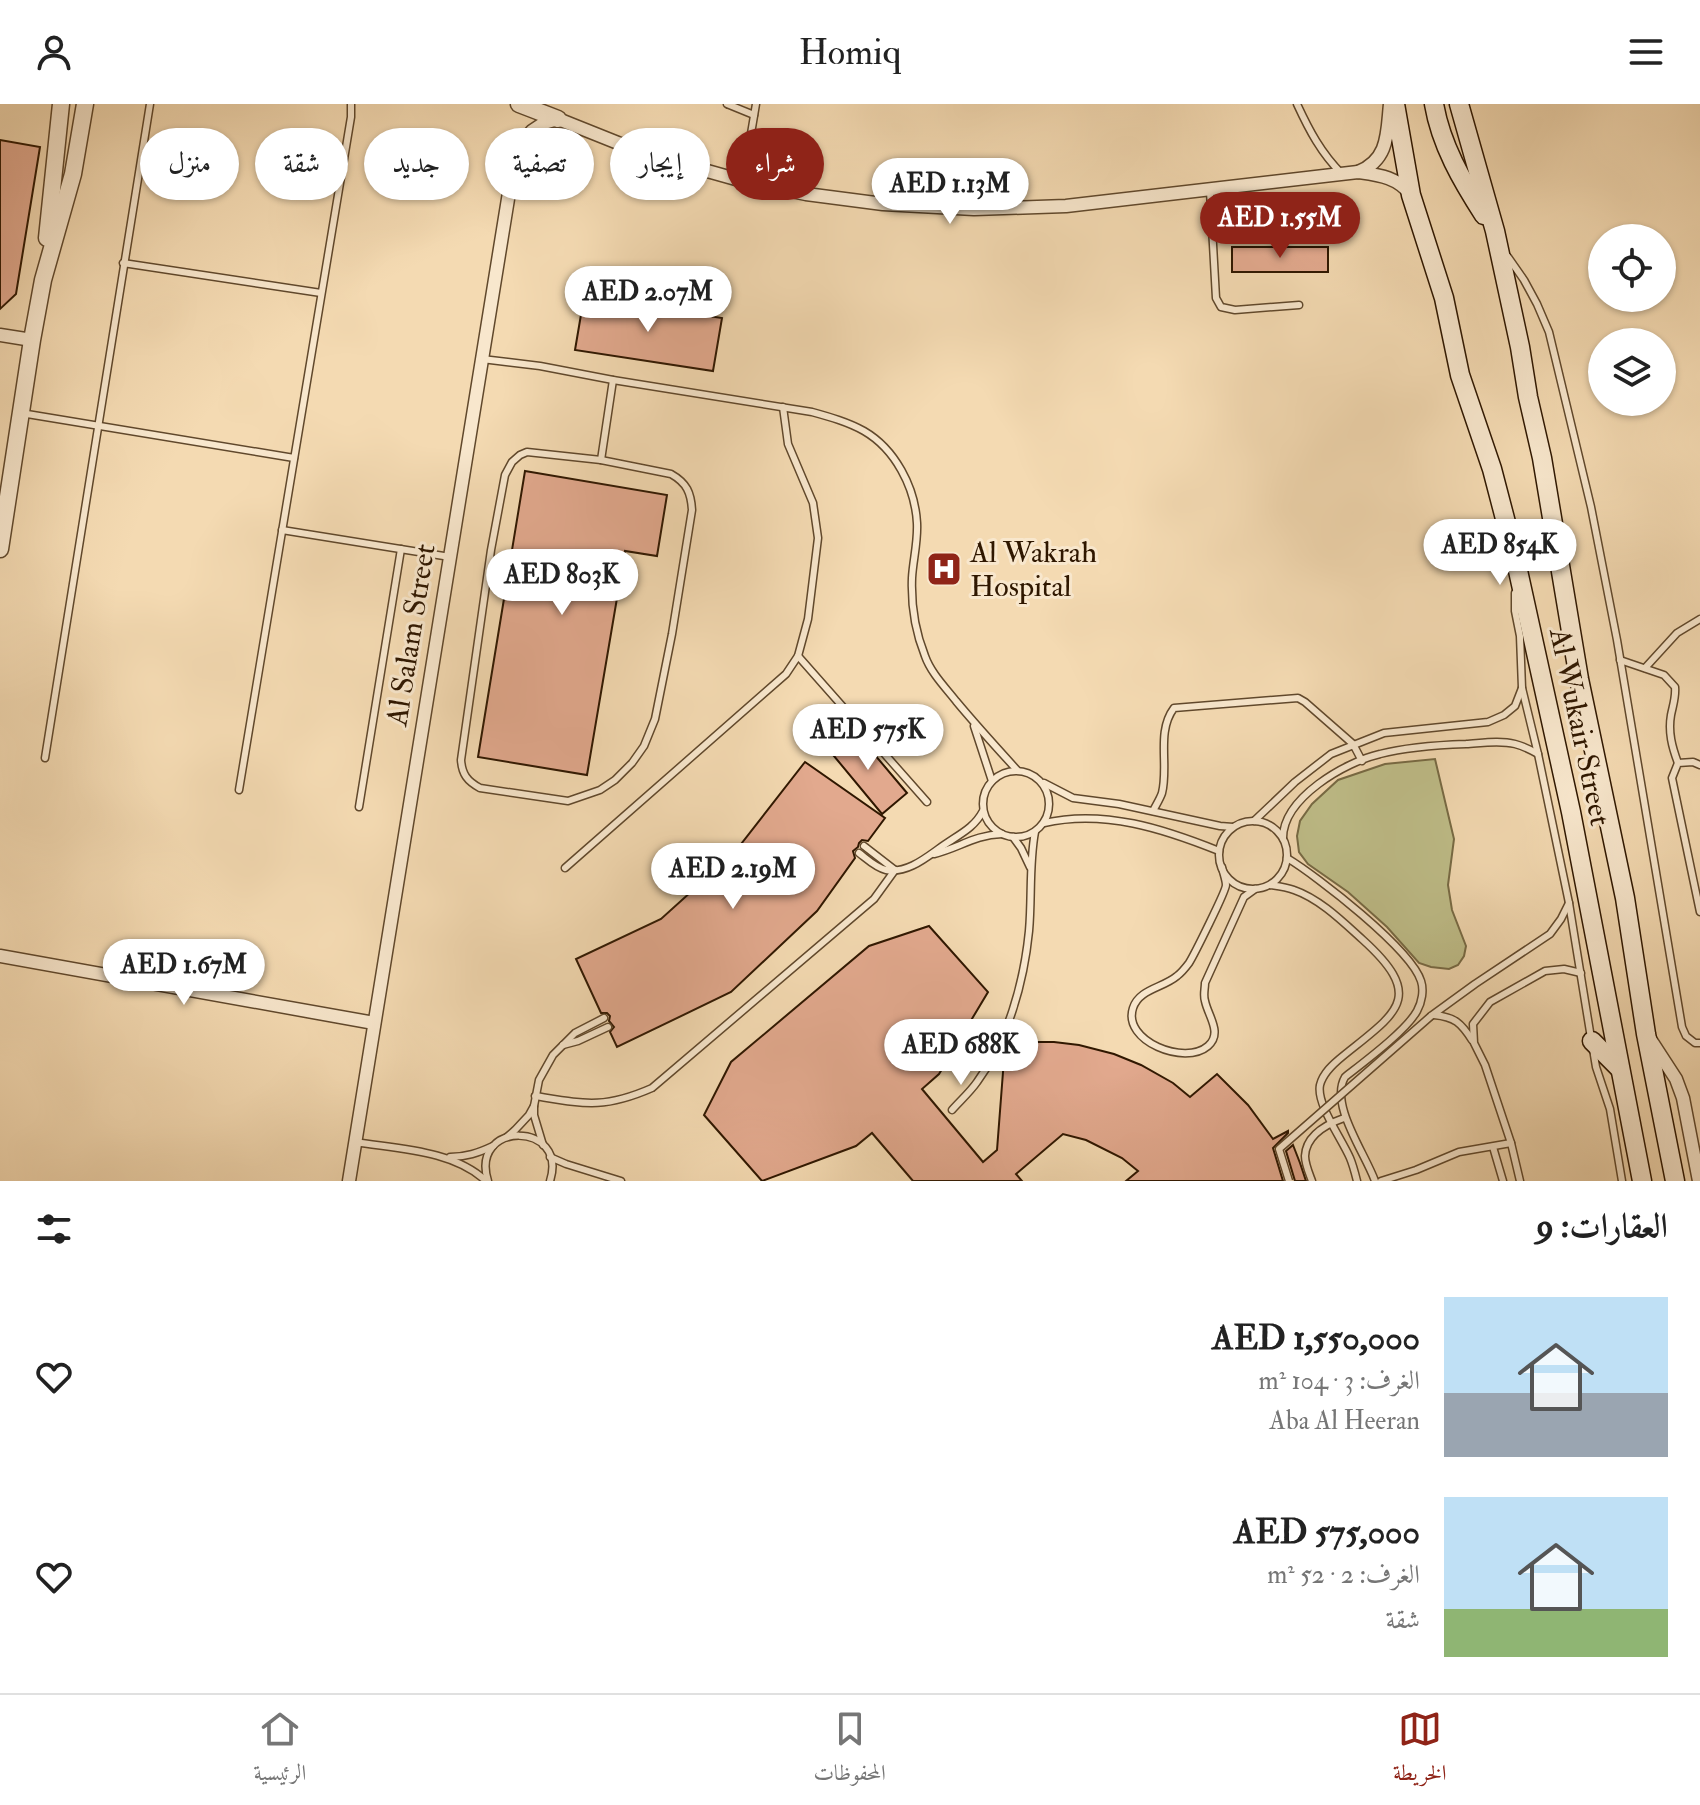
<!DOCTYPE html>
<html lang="ar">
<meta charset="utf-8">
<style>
body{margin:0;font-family:"IM FELL Double Pica",Amiri,serif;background:#f2f2f2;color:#222;direction:rtl;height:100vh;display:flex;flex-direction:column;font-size:30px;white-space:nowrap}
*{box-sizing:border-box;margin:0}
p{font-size:26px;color:#767676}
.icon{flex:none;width:44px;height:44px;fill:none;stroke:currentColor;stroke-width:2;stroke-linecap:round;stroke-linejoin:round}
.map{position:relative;height:1077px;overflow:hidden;direction:ltr}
.sheet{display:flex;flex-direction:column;background:#fff;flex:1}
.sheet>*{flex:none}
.top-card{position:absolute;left:24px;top:24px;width:800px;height:72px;direction:rtl;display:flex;gap:16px}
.fabs{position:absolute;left:1588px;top:120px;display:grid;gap:16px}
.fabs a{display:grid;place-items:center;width:88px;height:88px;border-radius:50%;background:#fff;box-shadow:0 2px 6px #0004;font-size:40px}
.price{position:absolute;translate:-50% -68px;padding:0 18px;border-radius:28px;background:#fff;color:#222;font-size:26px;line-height:52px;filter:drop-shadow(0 2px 4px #0008)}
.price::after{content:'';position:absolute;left:50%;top:48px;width:24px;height:18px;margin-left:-12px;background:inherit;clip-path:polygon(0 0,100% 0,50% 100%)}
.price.selected{background:#8f2418;color:#fff}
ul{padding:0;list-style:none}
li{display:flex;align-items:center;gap:24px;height:200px;padding:0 32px}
li span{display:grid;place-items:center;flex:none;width:224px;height:160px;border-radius:0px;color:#555}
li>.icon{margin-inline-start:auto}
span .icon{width:96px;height:96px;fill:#fffc;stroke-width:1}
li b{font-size:34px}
h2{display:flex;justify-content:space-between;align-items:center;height:96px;padding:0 32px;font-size:34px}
.tag{padding:0 28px;border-radius:36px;background:#fff;box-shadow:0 2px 6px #0004;font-size:28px;line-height:72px}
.tag.selected{background:#8f2418;color:#fff}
header{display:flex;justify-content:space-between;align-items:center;height:104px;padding:0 32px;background:#fff;font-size:36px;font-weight:600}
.tabs{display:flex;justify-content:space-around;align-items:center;height:112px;border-top:2px solid #e0e0e0;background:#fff;font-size:22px;color:#767676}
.tabs a{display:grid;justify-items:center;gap:4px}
.tabs .selected{color:#8f2418}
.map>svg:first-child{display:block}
.green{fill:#bfbe89;stroke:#776a44;stroke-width:2}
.building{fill:#e2a98e;stroke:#2f1700;stroke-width:2}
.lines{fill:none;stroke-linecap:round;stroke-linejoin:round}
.service-casing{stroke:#60482c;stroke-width:9}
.minor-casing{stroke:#60482c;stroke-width:15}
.tertiary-casing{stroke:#60482c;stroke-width:19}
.secondary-casing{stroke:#2f1700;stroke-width:21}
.service{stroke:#f8e7cd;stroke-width:6}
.minor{stroke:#f8e7cd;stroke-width:12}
.tertiary{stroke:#f8e7cd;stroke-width:16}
.secondary{stroke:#f8e7cd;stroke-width:18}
.service-bridge-casing{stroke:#60482c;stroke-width:9;stroke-linecap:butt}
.service-bridge{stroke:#f8e7cd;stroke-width:6}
.labels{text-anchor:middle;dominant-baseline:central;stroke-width:6;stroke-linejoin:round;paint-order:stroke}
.poi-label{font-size:30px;fill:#2f1700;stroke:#f8e7cd;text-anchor:start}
.street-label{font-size:30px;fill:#2f1700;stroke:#f8e7cd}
</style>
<header><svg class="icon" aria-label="menu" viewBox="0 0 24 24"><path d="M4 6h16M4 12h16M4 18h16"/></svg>Homiq<svg class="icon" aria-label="person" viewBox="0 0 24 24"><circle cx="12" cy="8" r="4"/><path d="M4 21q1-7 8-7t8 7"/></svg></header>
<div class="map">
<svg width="1700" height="1077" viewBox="0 0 1700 1077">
<rect width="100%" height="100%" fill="#f4dab2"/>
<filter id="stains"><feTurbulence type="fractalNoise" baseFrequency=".0025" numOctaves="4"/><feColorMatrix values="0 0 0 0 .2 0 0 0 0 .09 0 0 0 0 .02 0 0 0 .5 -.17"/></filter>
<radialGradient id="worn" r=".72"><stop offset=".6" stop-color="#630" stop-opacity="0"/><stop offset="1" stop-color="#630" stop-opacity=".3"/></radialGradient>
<!-- green -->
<polygon class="green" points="1435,655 1454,735 1448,781 1452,806 1466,842 1464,852 1458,861 1449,865 1431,863 1419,859 1387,823 1348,788 1308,760 1299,748 1297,732 1300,717 1312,700 1338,676 1385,660"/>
<!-- building -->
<g class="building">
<polygon points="0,36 40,43 16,190 0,205"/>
<rect x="1232" y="143" width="96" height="25"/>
<polygon points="584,193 722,214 713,267 575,246"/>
<polygon points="525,367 667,391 657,452 625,447 587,671 478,653"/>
<polygon points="853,625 907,689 882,710 829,646"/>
<polygon points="805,658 885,714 868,737 862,736 859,739 858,743 853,747 855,754 817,807 731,888 617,943 610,928 614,923 609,917 610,912 607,909 601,909 576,855 661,815 734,749"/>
<polygon points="929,822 988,888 939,970 922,985 983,1058 997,1046 1005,942 1032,938 1054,938 1079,941 1114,950 1141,961 1173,979 1190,993 1217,970 1248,1001 1273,1035 1288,1027 1288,1029 1273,1044 1283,1077 1126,1077 1138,1067 1122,1054 1086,1036 1063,1030 1016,1070 1022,1077 913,1077 872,1029 856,1042 762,1077 704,1011 731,958 869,842"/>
<polygon points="1293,1041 1300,1059 1306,1077 1295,1077 1286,1047"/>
</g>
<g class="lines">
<defs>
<g id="service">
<polyline points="727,0 754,11"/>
<path d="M 1297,0 C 1309,26 1321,49 1342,70"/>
<polyline points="743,77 756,0"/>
<polyline points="1210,87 1216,194 1221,203 1235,206 1299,201"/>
<polyline points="1508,153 1524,176 1537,200 1549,228 1591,403 1617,536 1682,923 1686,932 1695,939 1700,939"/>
<polyline points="123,159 321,189"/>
<path d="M 482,255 L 540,262 L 613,276 L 812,308 C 830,313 848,318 864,327 C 895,345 915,383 917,419 C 918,438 913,456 912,474 C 911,501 915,527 925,552 C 931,569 945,583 956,597 C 976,621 996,643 1017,666"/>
<polyline points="21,309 294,354"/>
<path d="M 527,348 L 601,356 L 671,370 C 687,379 691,389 692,406 L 672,530 L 655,615 L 644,642 L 632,659 L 615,676 L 600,686 L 568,697 L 480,684 C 467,677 462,670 461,656 L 491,446 L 505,371 L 512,358 L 520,351 Z"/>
<polyline points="601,356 613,276"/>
<polyline points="282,426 450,453"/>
<polyline points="1515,489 1515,507 1520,532 1522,584 1538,650 1569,799 1591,934"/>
<polyline points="798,552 927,698"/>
<path d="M 1620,556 L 1664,571 L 1675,583 C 1676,593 1673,601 1671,611 C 1668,628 1672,643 1678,659"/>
<polyline points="1645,564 1677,529 1700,515"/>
<polyline points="974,622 992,677"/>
<polyline points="45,654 150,0"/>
<polyline points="1700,661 1693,658 1678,659 1672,674 1700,808"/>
<circle cx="1016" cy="700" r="33"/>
<polyline points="1044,679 1073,694 1119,700 1220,722 1233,723"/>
<polyline points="239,686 351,13 351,0"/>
<polyline points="359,703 401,445"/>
<path d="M 1153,707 C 1156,701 1160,695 1162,689 C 1169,661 1156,628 1174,604 L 1298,594 L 1305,598 L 1353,640 L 1362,657"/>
<polyline points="1254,717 1295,678 1331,650 1384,629 1488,618 1504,611 1515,602 1522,584"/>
<circle cx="1253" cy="751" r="34"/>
<path d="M 1044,719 C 1104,705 1164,725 1219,747"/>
<polyline points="1013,733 1021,744 1030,763"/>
<path d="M 1283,734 C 1283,694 1345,658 1380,650 C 1407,643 1438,641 1466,640 C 1482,639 1500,636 1515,640 C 1523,642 1531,646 1538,650"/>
<polyline points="864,742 895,766"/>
<path d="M 859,749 C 867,755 876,764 886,766 C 908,770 928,752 944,741 C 960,730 974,724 983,707"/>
<path d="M 934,750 C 959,744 974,731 1002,730"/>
<path d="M 1287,754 C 1317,772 1411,845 1421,877 C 1424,886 1422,898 1417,907 C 1406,927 1364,958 1345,973 C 1329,1000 1365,1049 1375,1077"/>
<path d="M 1222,763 C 1223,769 1226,776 1226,781 C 1226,787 1194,851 1189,859 C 1186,863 1181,869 1177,872 C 1163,884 1139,885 1133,904 C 1122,937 1185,962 1208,942 C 1223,929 1208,912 1205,897 C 1203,891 1205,885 1205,879 L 1244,793 L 1255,785"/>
<polyline points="565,764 786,570 798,552 808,515 818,434 813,399 788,340 783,303"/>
<path d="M 1270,781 C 1277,782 1286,783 1294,786 C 1320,795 1343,818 1363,836 C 1427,894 1396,909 1343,952 C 1333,960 1323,969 1320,981 C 1316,1000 1342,1035 1350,1054 C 1353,1061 1355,1069 1357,1077"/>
<path d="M 1434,911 C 1455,913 1461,919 1472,936"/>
<polyline points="1431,912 1475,880 1550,830 1561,815 1569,799"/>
<polyline points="563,941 578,937 608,923"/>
<polyline points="1593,945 1596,963 1610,1005 1622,1077"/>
<path d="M 535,992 C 585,1000 604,1005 652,984 L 874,795 L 895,766"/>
<polyline points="534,1002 534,1011 543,1041"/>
<path d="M 952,1006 C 960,997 970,988 977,978 C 1008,936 1024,878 1029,827 C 1032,794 1029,760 1035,728"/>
<polyline points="507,1033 515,1026 529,1011 534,1002 539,976 553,951 575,929 604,914"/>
<path d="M 355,1038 C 398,1045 453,1046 486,1077"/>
<polyline points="1493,1043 1503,1077"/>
<path d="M 450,1053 C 466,1053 478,1049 493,1042"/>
<polyline points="550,1053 566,1060 621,1077"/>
<path d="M 488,1077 C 469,1016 569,1017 550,1077"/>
<path d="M 1312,1077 C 1309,1069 1305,1060 1305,1052 C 1306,1031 1327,1020 1344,1014"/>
<polyline points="1381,1077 1416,1066 1459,1048 1511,1039"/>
<polyline points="1520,1077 1511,1039 1485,961 1474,939 1473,920 1490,898 1545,867 1564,865 1581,869"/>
</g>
<g id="minor">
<path d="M 1358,68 C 1389,56 1387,29 1390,0"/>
<polyline points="0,231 32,236"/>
<polyline points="0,852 374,919"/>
<polyline points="1650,935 1676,975 1683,994 1699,1077"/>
<path d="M 349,1077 L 513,64 L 515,51 L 522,38 L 532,27 L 544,19 L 558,15 L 618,39 L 668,56 L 743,77 L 806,90 L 883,100 L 974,105 L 1066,102 L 1358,68 C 1379,71 1398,73 1411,91"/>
</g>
<g id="tertiary">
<polyline points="519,0 558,15"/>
<polyline points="47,134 61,0"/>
<polyline points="0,445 32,236 43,176 73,70 85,0"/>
</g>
<g id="secondary">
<polyline points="1395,0 1411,91 1444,194 1460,271 1492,365 1515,453 1571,708 1642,1077"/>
<path d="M 1434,0 C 1441,41 1462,77 1484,111"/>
<polyline points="1459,0 1495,127 1520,243 1528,293 1542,354 1579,575 1625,794 1646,930 1675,1077"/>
<polyline points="1592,937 1620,965"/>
</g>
</defs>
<!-- service casing -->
<use href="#service" class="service-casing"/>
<!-- minor casing -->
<use href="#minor" class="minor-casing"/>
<!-- tertiary casing -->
<use href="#tertiary" class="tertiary-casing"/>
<!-- secondary casing -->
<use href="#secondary" class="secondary-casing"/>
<!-- service -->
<use href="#service" class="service"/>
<!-- minor -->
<use href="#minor" class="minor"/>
<!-- tertiary -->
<use href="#tertiary" class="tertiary"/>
<!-- secondary -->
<use href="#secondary" class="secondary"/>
<defs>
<polyline id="service-bridge" points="1289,1077 1279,1045 1431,912"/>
</defs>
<!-- service-bridge casing -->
<use href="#service-bridge" class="service-bridge-casing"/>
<!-- service-bridge -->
<use href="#service-bridge" class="service-bridge"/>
</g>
<!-- icons -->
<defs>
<symbol id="hospital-square" viewBox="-11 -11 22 22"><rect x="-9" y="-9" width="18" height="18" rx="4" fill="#8f2418" stroke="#f8e7cd"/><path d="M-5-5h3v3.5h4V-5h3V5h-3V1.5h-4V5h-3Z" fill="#fff"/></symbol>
</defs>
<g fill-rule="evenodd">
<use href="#hospital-square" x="924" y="445" width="40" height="40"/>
</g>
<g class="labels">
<!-- poi labels -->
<g class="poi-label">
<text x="970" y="448">Al Wakrah<tspan x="970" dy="34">Hospital</tspan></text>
</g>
<!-- street labels -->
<g class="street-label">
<text transform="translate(411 531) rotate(-81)">Al Salam Street</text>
<text transform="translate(1580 623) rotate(78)">Al Wukair Street</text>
</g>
</g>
<rect width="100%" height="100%" filter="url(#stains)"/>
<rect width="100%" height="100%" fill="url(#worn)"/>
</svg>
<div class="fabs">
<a><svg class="icon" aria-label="locate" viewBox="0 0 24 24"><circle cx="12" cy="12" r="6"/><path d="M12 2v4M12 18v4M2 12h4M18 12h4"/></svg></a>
<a><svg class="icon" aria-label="layers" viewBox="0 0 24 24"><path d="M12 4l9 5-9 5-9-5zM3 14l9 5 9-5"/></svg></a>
</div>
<b class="price" style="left:950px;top:122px">AED 1.13M</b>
<b class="price selected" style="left:1280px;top:156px">AED 1.55M</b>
<b class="price" style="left:648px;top:230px">AED 2.07M</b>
<b class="price" style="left:1500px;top:483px">AED 854K</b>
<b class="price" style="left:562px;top:513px">AED 803K</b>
<b class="price" style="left:868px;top:668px">AED 575K</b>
<b class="price" style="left:733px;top:807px">AED 2.19M</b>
<b class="price" style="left:184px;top:903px">AED 1.67M</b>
<b class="price" style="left:961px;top:983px">AED 688K</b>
<div class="top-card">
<a class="tag selected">شراء</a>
<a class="tag">إيجار</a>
<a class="tag">تصفية</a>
<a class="tag">جديد</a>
<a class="tag">شقة</a>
<a class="tag">منزل</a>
</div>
</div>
<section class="sheet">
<h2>العقارات: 9<svg class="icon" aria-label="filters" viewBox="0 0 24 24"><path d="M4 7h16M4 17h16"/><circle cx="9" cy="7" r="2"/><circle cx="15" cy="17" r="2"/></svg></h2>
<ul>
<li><span style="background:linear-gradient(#bfe0f5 60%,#9aa5b1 0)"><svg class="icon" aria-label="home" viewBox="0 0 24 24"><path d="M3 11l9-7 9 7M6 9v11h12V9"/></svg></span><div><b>AED 1,550,000</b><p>الغرف: 3 · 104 m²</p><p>Aba Al Heeran</p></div><svg class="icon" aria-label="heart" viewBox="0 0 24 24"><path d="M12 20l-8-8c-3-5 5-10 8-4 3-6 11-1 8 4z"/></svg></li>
<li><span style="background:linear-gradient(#bfe0f5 70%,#8fb573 0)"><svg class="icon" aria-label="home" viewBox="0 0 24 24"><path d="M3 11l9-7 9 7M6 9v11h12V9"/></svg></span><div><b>AED 575,000</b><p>الغرف: 2 · 52 m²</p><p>شقة</p></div><svg class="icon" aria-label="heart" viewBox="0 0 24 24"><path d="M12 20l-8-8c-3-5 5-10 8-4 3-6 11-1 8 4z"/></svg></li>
</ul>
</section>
<nav class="tabs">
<a class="selected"><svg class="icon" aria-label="map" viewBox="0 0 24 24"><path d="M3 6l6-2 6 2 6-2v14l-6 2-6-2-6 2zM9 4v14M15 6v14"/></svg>الخريطة</a>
<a><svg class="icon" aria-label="saved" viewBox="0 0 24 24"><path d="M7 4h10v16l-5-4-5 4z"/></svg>المحفوظات</a>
<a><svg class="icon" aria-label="home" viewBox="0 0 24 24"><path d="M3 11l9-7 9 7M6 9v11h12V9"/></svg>الرئيسية</a>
</nav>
